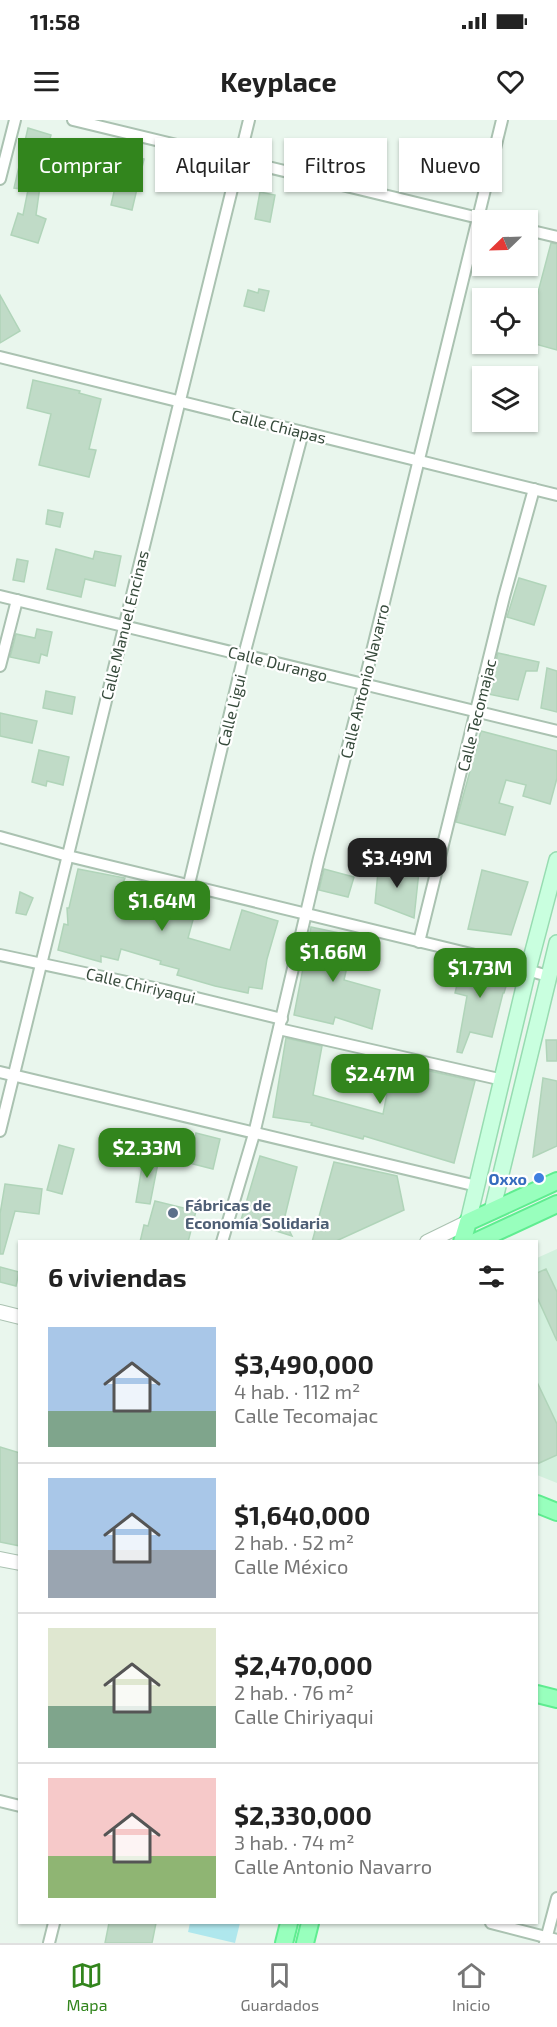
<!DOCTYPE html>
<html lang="es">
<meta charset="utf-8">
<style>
body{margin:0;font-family:"Exo 2",sans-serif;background:#f6f6f6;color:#222;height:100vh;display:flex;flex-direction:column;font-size:22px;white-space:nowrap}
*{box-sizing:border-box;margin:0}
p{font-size:20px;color:#767676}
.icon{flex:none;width:33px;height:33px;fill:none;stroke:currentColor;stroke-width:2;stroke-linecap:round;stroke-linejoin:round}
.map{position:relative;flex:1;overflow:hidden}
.details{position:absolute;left:18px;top:1120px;width:520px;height:684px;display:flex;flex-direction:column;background:#fff;border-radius:0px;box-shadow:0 2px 4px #0004}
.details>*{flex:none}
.hud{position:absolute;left:18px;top:18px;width:522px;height:54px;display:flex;gap:12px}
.needle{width:39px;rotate:247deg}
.controls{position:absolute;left:472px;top:90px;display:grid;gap:12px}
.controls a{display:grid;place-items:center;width:66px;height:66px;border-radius:0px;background:#fff;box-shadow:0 2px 4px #0004;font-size:30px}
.price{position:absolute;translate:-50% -51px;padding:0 14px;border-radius:12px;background:#32851d;color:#fff;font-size:20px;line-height:39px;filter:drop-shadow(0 2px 3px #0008)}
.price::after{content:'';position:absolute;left:50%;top:36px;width:18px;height:14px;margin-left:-9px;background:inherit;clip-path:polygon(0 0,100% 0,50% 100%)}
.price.on{background:#222;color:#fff}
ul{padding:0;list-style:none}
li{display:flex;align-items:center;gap:18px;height:150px;padding:0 30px}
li+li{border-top:2px solid #e0e0e0}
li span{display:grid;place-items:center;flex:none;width:168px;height:120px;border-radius:0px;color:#555}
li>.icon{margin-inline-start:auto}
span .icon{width:72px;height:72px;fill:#fffc;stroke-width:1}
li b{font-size:26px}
h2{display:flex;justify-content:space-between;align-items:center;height:72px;padding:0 30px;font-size:26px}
.pill{padding:0 21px;border-radius:0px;background:#fff;box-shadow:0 2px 4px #0004;font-size:21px;line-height:54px}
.pill.on{background:#32851d;color:#fff}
.status{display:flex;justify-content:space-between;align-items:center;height:42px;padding:0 30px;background:#fff;direction:ltr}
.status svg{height:16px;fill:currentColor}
header{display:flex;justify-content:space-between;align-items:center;height:78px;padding:0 30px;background:#fff;font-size:27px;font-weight:700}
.menu{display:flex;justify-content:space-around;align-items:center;height:84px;border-top:2px solid #e0e0e0;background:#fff;font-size:16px;color:#767676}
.menu a{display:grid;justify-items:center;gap:3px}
.menu .on{color:#32851d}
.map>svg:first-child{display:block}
.education{fill:#d2f0dd}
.green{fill:#afe7ed}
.building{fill:#c0dbc7;stroke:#b0d4b9;stroke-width:1.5}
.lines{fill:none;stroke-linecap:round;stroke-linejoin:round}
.minor-casing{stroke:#aac2b1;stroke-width:14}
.tertiary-casing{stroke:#aac2b1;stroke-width:16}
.secondary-casing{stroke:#97dcb1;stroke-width:18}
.primary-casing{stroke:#5fed90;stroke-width:20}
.minor{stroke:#fff;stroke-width:10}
.tertiary{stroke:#fff;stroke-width:14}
.secondary{stroke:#c9ffdf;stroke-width:15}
.primary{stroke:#98ffbd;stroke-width:16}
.shop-dot{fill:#3f7fe0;stroke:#fff;stroke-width:2}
.service-dot{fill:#5c6f8a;stroke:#fff;stroke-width:2}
.labels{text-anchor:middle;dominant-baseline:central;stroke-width:4.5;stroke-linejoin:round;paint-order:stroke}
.street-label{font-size:16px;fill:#364a3b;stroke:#fff}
.shop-label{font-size:16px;font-weight:bold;fill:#366cbe;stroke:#fff;text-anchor:end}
.service-label{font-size:16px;font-weight:bold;fill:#4e5e75;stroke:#fff;text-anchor:start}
</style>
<div class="status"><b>11:58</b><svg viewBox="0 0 49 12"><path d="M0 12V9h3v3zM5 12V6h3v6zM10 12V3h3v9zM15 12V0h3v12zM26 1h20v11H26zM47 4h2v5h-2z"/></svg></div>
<header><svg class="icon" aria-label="menu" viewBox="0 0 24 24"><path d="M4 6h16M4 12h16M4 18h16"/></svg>Keyplace<svg class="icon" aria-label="heart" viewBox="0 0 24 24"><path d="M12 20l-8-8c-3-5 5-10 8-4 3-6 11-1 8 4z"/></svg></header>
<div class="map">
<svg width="557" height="1823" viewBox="0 0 557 1823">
<rect width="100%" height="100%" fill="#e9f6ed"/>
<!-- education -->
<polygon class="education" points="557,1129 557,1363 537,1355 537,1138"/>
<!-- green -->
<polygon class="green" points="190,1803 240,1803 235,1823 188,1812"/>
<!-- building -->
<g class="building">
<polygon points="28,8 51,15 43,45 36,95 46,99 38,123 11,115 18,93 23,95 28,70 14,68"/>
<polygon points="123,33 144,39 132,90 111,85"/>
<polygon points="260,72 275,75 270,102 255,99"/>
<polygon points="551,123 557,124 557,230 528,222 528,210"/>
<polygon points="259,169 269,171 264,191 244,186 248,170 258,173"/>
<polygon points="0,175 20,211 0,223"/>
<polygon points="33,260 80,271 79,273 101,279 89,329 96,330 89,357 39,345 51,294 27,288"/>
<polygon points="48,390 63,393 60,407 46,404"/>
<polygon points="56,429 93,439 95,431 121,436 115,466 85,459 81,477 47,469"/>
<polygon points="17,439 28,441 24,462 13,460"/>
<polygon points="519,458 546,466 534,505 507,497"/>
<polygon points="37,509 52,512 47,536 41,534 39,543 10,537 16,514 35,518"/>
<polygon points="498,533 539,542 537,551 526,551 518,580 488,574"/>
<polygon points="547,548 557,551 557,592 541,588"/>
<polygon points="46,571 75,577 72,594 43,588"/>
<polygon points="0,593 37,601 32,623 0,616"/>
<polygon points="481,611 557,631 557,658 550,684 523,676 526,665 506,660 499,683 513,687 505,715 456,702"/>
<polygon points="39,630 69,637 63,665 47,661 46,666 32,662"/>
<polygon points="379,742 419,751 414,798 375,783"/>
<polygon points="78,749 125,758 123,763 157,771 163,769 199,778 188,818 230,830 242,790 278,801 267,839 262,869 249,867 248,873 215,866 177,855 179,849 160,844 161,841 121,829 118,840 101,836 101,842 58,830 64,804 68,805 67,788 69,788"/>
<polygon points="324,749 354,757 348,777 319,770"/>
<polygon points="482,750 528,762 511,815 468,809"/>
<polygon points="20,772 33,778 26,795 16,793"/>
<polygon points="311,807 354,816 344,860 380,870 372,909 335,897 333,904 294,895"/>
<polygon points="463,840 510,853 504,873 503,873 492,917 470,912 462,933 457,932 467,876 455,873"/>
<polygon points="286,918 322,926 313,975 383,994 393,943 475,961 454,1043 364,1016 363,1019 311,1005 312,1003 273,997"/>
<polygon points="546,920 557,920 557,941 547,941"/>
<polygon points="543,958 557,961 557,1026 533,1037"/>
<polygon points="196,1013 220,1019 213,1049 189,1043"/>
<polygon points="59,1025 74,1029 62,1074 47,1070"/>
<polygon points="144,1035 159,1038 150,1084 136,1082"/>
<polygon points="260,1036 297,1047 284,1100 292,1116 241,1100"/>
<polygon points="334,1042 397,1056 404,1090 334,1122 312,1122"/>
<polygon points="5,1064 42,1069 39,1094 15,1091 3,1134 0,1134 0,1094"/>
<polygon points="155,1081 196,1091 188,1122 140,1122 144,1105 148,1106"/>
<polygon points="0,1147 19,1152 16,1166 0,1162"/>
<polygon points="546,1149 557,1172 557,1221 537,1177 537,1153"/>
<polygon points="537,1262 557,1304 557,1335 537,1344"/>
<polygon points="0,1327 20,1333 20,1426 0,1422"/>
<polygon points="109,1803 156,1803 152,1823 105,1823"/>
</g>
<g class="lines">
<defs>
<g id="minor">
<polyline points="73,0 487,100"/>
<polyline points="0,59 15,0"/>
<polyline points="528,110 557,117"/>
<polyline points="0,237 557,375"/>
<polyline points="0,476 557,611"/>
<polyline points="0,546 17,480"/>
<polyline points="0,717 68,736 471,834 548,856"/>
<polyline points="189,764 244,535 303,312"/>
<polyline points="419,822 504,477 534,369"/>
<polyline points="0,835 164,870 282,899"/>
<polyline points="279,909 503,960"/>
<polyline points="0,952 477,1066"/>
<polyline points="0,1011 249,0"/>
<polyline points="222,1122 254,1014 319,738 364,564 502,0"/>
<polyline points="0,1681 20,1686"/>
<polyline points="491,1803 557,1820"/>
<polyline points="49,1823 54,1803"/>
<polyline points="545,1823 557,1778"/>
</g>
<g id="tertiary">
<polyline points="427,1122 468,1102"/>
<polyline points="0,1192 20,1197"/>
<polyline points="0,1439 20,1443"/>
</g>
<g id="secondary">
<polyline points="492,1091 557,823"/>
<polyline points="468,1102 528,850 557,740"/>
</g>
<g id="primary">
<polyline points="462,1122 468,1102 557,1061"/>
<polyline points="475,1122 557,1084"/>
<polyline points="537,1384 557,1392"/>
<polyline points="537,1574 557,1579"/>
<polyline points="284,1823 289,1803"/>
<polyline points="305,1823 310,1803"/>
</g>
</defs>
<!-- minor casing -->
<use href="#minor" class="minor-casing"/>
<!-- tertiary casing -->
<use href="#tertiary" class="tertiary-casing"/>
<!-- secondary casing -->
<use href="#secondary" class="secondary-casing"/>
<!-- primary casing -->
<use href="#primary" class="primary-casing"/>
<!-- minor -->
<use href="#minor" class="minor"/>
<!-- tertiary -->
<use href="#tertiary" class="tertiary"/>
<!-- secondary -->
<use href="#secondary" class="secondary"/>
<!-- primary -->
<use href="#primary" class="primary"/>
</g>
<!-- markers -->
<circle class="shop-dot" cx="539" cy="1058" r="6"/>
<circle class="service-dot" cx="173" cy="1093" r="6"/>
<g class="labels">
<!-- street labels -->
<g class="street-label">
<text transform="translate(279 306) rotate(14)">Calle Chiapas</text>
<text transform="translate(124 505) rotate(-76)">Calle Manuel Encinas</text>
<text transform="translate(278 543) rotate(14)">Calle Durango</text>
<text transform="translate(364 561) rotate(-76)">Calle Antonio Navarro</text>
<text transform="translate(231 590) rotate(-76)">Calle Ligui</text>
<text transform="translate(476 595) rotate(-76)">Calle Tecomajac</text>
<text transform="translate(141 865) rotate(13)">Calle Chiriyaqui</text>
</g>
<!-- shop labels -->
<g class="shop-label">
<text x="527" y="1058">Oxxo</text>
</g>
<!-- service labels -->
<g class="service-label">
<text x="185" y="1084">Fábricas de<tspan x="185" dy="18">Economía Solidaria</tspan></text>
</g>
</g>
</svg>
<div class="controls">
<a><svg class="needle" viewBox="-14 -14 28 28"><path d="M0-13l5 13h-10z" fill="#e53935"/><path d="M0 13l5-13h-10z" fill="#767676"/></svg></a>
<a><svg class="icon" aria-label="locate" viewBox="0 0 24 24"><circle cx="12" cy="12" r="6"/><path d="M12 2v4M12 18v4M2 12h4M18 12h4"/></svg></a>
<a><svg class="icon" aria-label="layers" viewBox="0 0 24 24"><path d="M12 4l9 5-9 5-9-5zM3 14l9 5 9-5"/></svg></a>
</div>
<b class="price on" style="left:397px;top:769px">$3.49M</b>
<b class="price" style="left:162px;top:812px">$1.64M</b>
<b class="price" style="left:333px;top:863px">$1.66M</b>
<b class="price" style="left:480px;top:879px">$1.73M</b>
<b class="price" style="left:380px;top:985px">$2.47M</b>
<b class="price" style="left:147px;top:1059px">$2.33M</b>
<div class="hud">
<a class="pill on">Comprar</a>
<a class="pill">Alquilar</a>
<a class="pill">Filtros</a>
<a class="pill">Nuevo</a>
</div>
<section class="details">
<h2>6 viviendas<svg class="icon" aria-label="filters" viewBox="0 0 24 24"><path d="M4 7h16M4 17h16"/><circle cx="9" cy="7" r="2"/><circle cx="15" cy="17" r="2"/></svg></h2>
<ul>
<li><span style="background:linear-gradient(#a9c7e8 70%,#7fa58c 0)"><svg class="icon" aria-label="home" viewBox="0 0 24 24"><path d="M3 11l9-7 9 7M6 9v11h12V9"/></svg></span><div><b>$3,490,000</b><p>4 hab. · 112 m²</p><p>Calle Tecomajac</p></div></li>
<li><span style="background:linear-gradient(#a9c7e8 60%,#9aa5b1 0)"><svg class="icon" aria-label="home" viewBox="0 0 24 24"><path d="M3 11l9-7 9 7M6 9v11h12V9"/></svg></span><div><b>$1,640,000</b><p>2 hab. · 52 m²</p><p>Calle México</p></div></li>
<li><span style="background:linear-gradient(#dfe7d0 65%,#7fa58c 0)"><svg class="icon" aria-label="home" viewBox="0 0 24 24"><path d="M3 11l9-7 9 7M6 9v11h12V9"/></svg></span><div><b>$2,470,000</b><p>2 hab. · 76 m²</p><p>Calle Chiriyaqui</p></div></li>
<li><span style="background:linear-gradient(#f6c9c9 65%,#8fb573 0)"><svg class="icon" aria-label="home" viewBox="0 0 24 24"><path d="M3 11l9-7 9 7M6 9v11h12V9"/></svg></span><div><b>$2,330,000</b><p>3 hab. · 74 m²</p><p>Calle Antonio Navarro</p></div></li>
</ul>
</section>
</div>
<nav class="menu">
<a class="on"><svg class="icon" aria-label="map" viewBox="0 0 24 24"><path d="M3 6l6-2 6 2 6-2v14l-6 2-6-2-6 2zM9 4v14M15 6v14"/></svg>Mapa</a>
<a><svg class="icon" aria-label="saved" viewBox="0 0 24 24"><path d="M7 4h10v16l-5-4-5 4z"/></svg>Guardados</a>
<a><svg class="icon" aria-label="home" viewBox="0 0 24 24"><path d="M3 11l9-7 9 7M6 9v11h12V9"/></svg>Inicio</a>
</nav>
